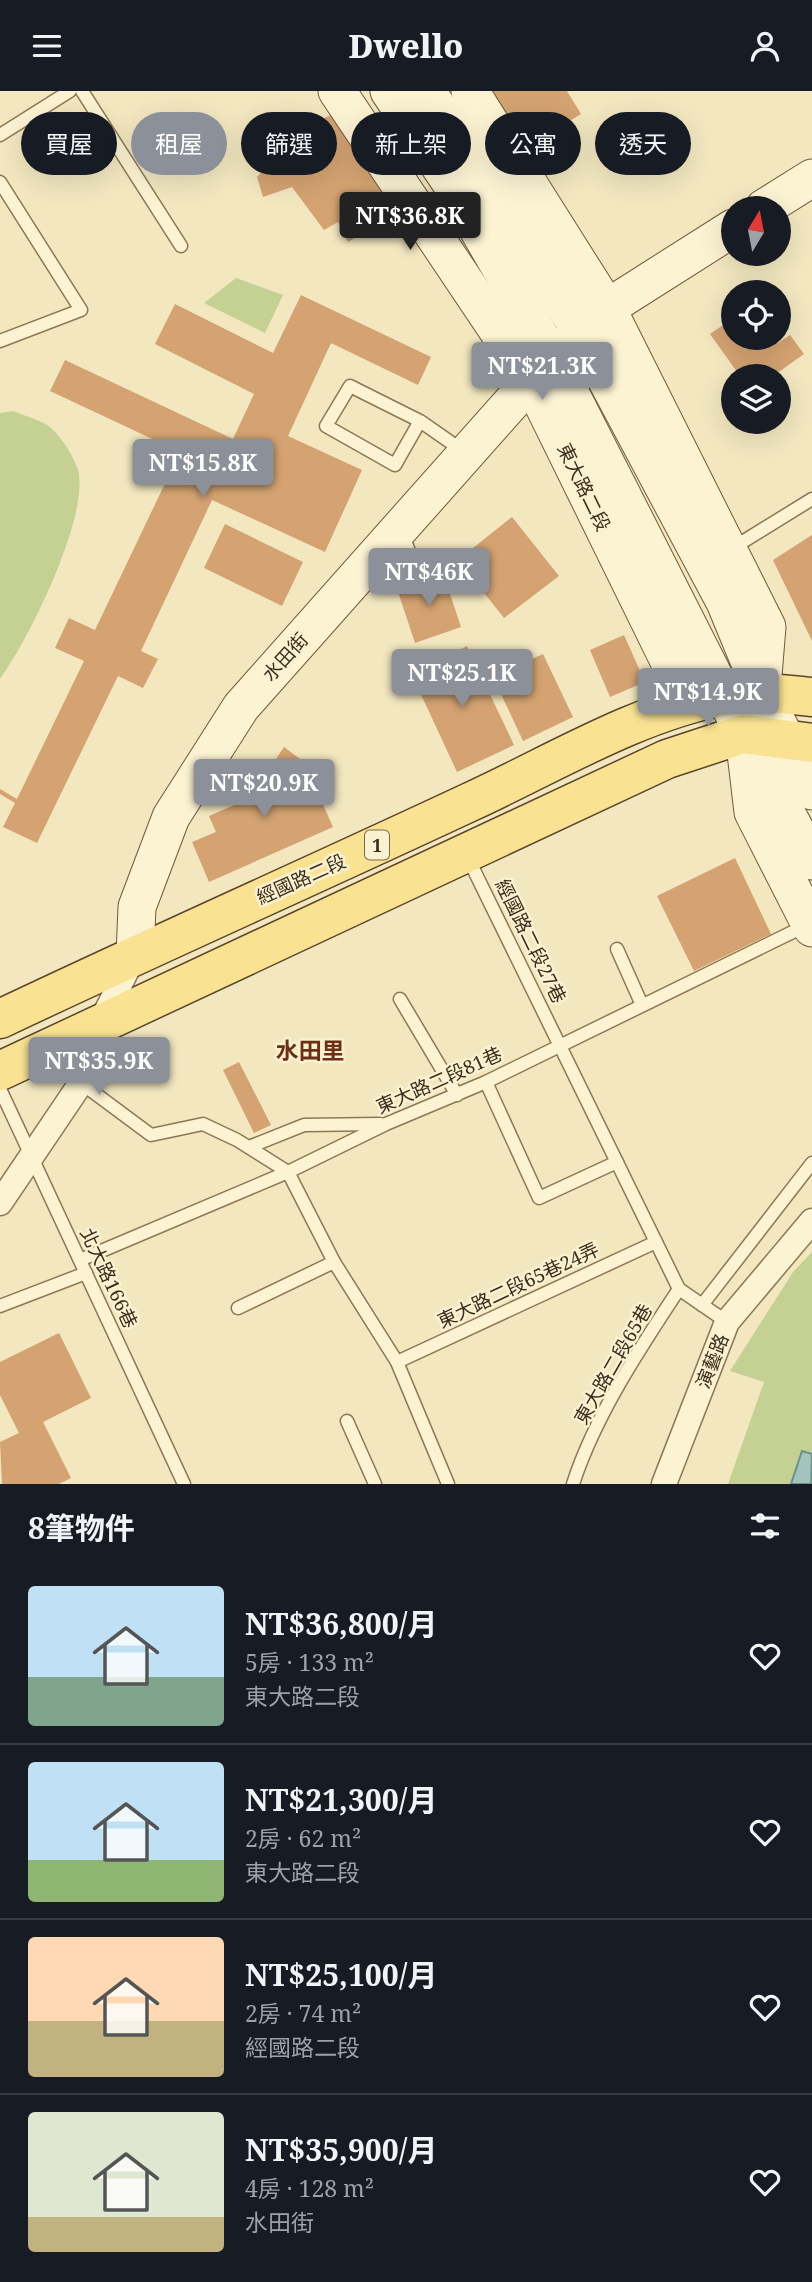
<!DOCTYPE html>
<html lang="zh-TW">
<meta charset="utf-8">
<style>
body{margin:0;font-family:"Noto Serif","Noto Sans TC",serif;background:#20242c;color:#f1f3f6;height:100vh;display:flex;flex-direction:column;font-size:26px;white-space:nowrap}
*{box-sizing:border-box;margin:0}
p{font-size:23px;color:#9ea1a6}
.icon{flex:none;width:38px;height:38px;fill:none;stroke:currentColor;stroke-width:2;stroke-linecap:round;stroke-linejoin:round}
.map{position:relative;height:1393px;overflow:hidden}
.drawer{display:flex;flex-direction:column;background:#171b24;flex:1}
.drawer>*{flex:none}
.banner{position:absolute;left:21px;top:21px;width:770px;height:63px;display:flex;gap:14px}
.needle{width:46px;rotate:10deg}
.controls{position:absolute;left:721px;top:105px;display:grid;gap:14px}
.controls a{display:grid;place-items:center;width:70px;height:70px;border-radius:50%;background:#171b24;box-shadow:0 7px 28px #0002;font-size:35px}
.price{position:absolute;translate:-50% -60px;padding:0 16px;border-radius:7px;background:#8c9099;color:#fff;font-size:23px;line-height:46px;filter:drop-shadow(0 2px 4px #0008)}
.price::after{content:'';position:absolute;left:50%;top:42px;width:21px;height:16px;margin-left:-10px;background:inherit;clip-path:polygon(0 0,100% 0,50% 100%)}
.price.active{background:#222;color:#fff}
ul{padding:0;list-style:none}
li{display:flex;align-items:center;gap:21px;height:175px;padding:0 28px}
li+li{border-top:2px solid #363941}
li span{display:grid;place-items:center;flex:none;width:196px;height:140px;border-radius:7px;color:#555}
li>.icon{margin-inline-start:auto}
span .icon{width:84px;height:84px;fill:#fffc;stroke-width:1}
li b{font-size:30px}
h2{display:flex;justify-content:space-between;align-items:center;height:84px;padding:0 28px;font-size:30px}
.tag{padding:0 24px;border-radius:32px;background:#171b24;box-shadow:0 7px 28px #0002;font-size:24px;line-height:63px}
.tag.active{background:#8c9099;color:#fff}
header{display:flex;justify-content:space-between;align-items:center;height:91px;padding:0 28px;background:#171b24;font-size:32px;font-weight:800}
.map>svg:first-child{display:block}
.green{fill:#c4d192}
.water{fill:#a3c4bd;stroke:#69938c;stroke-width:2}
.building{fill:#d4a371}
.lines{fill:none;stroke-linecap:round;stroke-linejoin:round}
.lane-casing{stroke:#8d7855;stroke-width:15}
.street-casing{stroke:#8d7855;stroke-width:27}
.secondary-casing{stroke:#6f5939;stroke-width:39}
.primary-casing{stroke:#5a452a;stroke-width:41}
.lane{stroke:#fcf3d3;stroke-width:12}
.street{stroke:#fcf3d3;stroke-width:24}
.secondary{stroke:#fcf3d3;stroke-width:37}
.primary{stroke:#f9e393;stroke-width:38}
.labels{text-anchor:middle;dominant-baseline:central;stroke-width:5;stroke-linejoin:round;paint-order:stroke}
.shield{fill:#f9f1d0;stroke:#746852;stroke-width:2}
.shield-label{font-size:18px;font-weight:bold;fill:#3b2d1c}
.street-label{font-size:19px;fill:#3b2d1c;stroke:#f9f1d0}
.quarter-label{font-size:23px;font-weight:bold;fill:#6c3017;stroke:#f9f1d0}
</style>
<header><svg class="icon" aria-label="menu" viewBox="0 0 24 24"><path d="M4 6h16M4 12h16M4 18h16"/></svg>Dwello<svg class="icon" aria-label="person" viewBox="0 0 24 24"><circle cx="12" cy="8" r="4"/><path d="M4 21q1-7 8-7t8 7"/></svg></header>
<div class="map">
<svg width="812" height="1393" viewBox="0 0 812 1393">
<rect width="100%" height="100%" fill="#f2e7bf"/>
<!-- green -->
<g class="green">
<polygon points="236,187 283,204 265,242 204,212"/>
<path d="M 13,320 C 24,325 43,329 52,338 C 62,347 74,366 78,379 C 90,425 28,550 0,588 L 0,322 Z"/>
<polygon points="812,1161 812,1393 728,1393 764,1291 730,1280 793,1181"/>
</g>
<!-- water -->
<polygon class="water" points="802,1360 812,1363 811,1393 791,1393"/>
<!-- building -->
<g class="building">
<polygon points="482,0 567,0 581,23 519,60"/>
<polygon points="333,23 395,123 348,151 338,131 324,139 292,96 263,106 257,86 298,39"/>
<polygon points="301,204 431,266 418,294 331,252 288,345 362,379 325,461 212,409 141,560 158,568 143,597 118,585 37,752 3,736 15,712 0,703 0,698 17,708 84,570 55,557 69,527 95,539 180,361 50,300 65,269 233,348 254,303 155,253 175,213 273,262"/>
<polygon points="733,227 733,247 774,247 778,252 790,244 804,263 773,285 740,285 710,243"/>
<polygon points="512,426 559,485 504,527 458,469"/>
<polygon points="225,433 303,471 282,515 204,477"/>
<polygon points="812,444 812,550 773,469"/>
<polygon points="443,482 461,536 415,552 397,498"/>
<polygon points="624,544 645,591 610,606 590,559"/>
<polygon points="467,555 514,654 457,681 411,582"/>
<polygon points="543,563 573,626 523,650 493,586"/>
<polygon points="284,656 304,671 333,736 209,791 192,751 216,741 209,725 241,711 237,701 262,689"/>
<polygon points="735,767 771,843 694,880 657,805"/>
<polygon points="239,971 271,1034 254,1042 223,979"/>
<polygon points="59,1242 91,1307 43,1331 71,1387 59,1393 2,1393 0,1351 19,1342 0,1304 0,1271"/>
</g>
<g class="lines">
<defs>
<g id="lane">
<polyline points="82,0 181,155"/>
<polyline points="0,44 70,0"/>
<polyline points="0,91 81,219 0,250"/>
<polyline points="420,330 395,374 326,335 350,295 420,330 463,360"/>
<polyline points="401,440 419,485"/>
<polyline points="731,458 812,408"/>
<polyline points="467,765 679,1198"/>
<polyline points="617,858 642,914"/>
<polyline points="400,908 457,1004"/>
<polyline points="486,991 539,1107 617,1071"/>
<polyline points="81,992 151,1044 203,1033 237,1049 288,1081 334,1171 238,1217"/>
<polyline points="0,998 184,1393"/>
<polyline points="249,1056 304,1034 381,1033"/>
<polyline points="80,1169 288,1081 386,1033 486,991 807,834"/>
<polyline points="334,1171 397,1271 448,1393"/>
<polyline points="702,1214 812,1072"/>
<polyline points="0,1215 86,1182"/>
<polyline points="397,1271 656,1151"/>
<polyline points="347,1330 375,1393"/>
<path d="M 573,1393 C 595,1325 640,1257 679,1198 L 727,1231"/>
</g>
<g id="street">
<polyline points="0,1112 81,992 100,933 134,865"/>
<polyline points="664,1393 727,1231 812,1130"/>
</g>
<g id="secondary">
<polyline points="337,0 531,289 669,570 723,604"/>
<polyline points="389,0 453,95 552,266 724,605 812,770"/>
<polyline points="427,0 580,239 725,511 762,601 812,700"/>
<polyline points="470,0 607,217 767,536 762,596"/>
<polyline points="764,117 812,87"/>
<polyline points="746,662 753,721 812,837"/>
<polyline points="135,864 137,816 171,726 241,616 552,266 607,217 733,137"/>
</g>
<g id="primary">
<path d="M 0,928 C 156,854 314,784 470,711 C 553,673 633,623 723,605 C 753,599 782,603 812,606"/>
<polyline points="0,980 667,668 743,643 812,652"/>
</g>
</defs>
<!-- lane casing -->
<use href="#lane" class="lane-casing"/>
<!-- street casing -->
<use href="#street" class="street-casing"/>
<!-- secondary casing -->
<use href="#secondary" class="secondary-casing"/>
<!-- primary casing -->
<use href="#primary" class="primary-casing"/>
<!-- lane -->
<use href="#lane" class="lane"/>
<!-- street -->
<use href="#street" class="street"/>
<!-- secondary -->
<use href="#secondary" class="secondary"/>
<!-- primary -->
<use href="#primary" class="primary"/>
</g>
<g class="labels">
<!-- shield labels -->
<rect class="shield" x="365" y="739.5" width="24" height="29" rx="5"/>
<g class="shield-label">
<text x="377" y="754">1</text>
</g>
<!-- street labels -->
<g class="street-label">
<text transform="translate(584 396) rotate(64)">東大路二段</text>
<text transform="translate(285 566) rotate(-48)">水田街</text>
<text transform="translate(301 788) rotate(-24)">經國路二段</text>
<text transform="translate(531 850) rotate(64)">經國路二段27巷</text>
<text transform="translate(439 989) rotate(-24)">東大路二段81巷</text>
<text transform="translate(109 1187) rotate(65)">北大路166巷</text>
<text transform="translate(518 1194) rotate(-25)">東大路二段65巷24弄</text>
<text transform="translate(712 1270) rotate(-69)">演藝路</text>
<text transform="translate(613 1273) rotate(-60)">東大路二段65巷</text>
</g>
<!-- quarter labels -->
<g class="quarter-label">
<text x="310" y="959">水田里</text>
</g>
</g>
</svg>
<div class="controls">
<a><svg class="needle" viewBox="-14 -14 28 28"><path d="M0-13l5 13h-10z" fill="#e53935"/><path d="M0 13l5-13h-10z" fill="#9ea1a6"/></svg></a>
<a><svg class="icon" aria-label="locate" viewBox="0 0 24 24"><circle cx="12" cy="12" r="6"/><path d="M12 2v4M12 18v4M2 12h4M18 12h4"/></svg></a>
<a><svg class="icon" aria-label="layers" viewBox="0 0 24 24"><path d="M12 4l9 5-9 5-9-5zM3 14l9 5 9-5"/></svg></a>
</div>
<b class="price active" style="left:410px;top:161px">NT$36.8K</b>
<b class="price" style="left:542px;top:311px">NT$21.3K</b>
<b class="price" style="left:203px;top:408px">NT$15.8K</b>
<b class="price" style="left:429px;top:517px">NT$46K</b>
<b class="price" style="left:462px;top:618px">NT$25.1K</b>
<b class="price" style="left:708px;top:637px">NT$14.9K</b>
<b class="price" style="left:264px;top:728px">NT$20.9K</b>
<b class="price" style="left:99px;top:1006px">NT$35.9K</b>
<div class="banner">
<a class="tag">買屋</a>
<a class="tag active">租屋</a>
<a class="tag">篩選</a>
<a class="tag">新上架</a>
<a class="tag">公寓</a>
<a class="tag">透天</a>
</div>
</div>
<section class="drawer">
<h2>8筆物件<svg class="icon" aria-label="filters" viewBox="0 0 24 24"><path d="M4 7h16M4 17h16"/><circle cx="9" cy="7" r="2"/><circle cx="15" cy="17" r="2"/></svg></h2>
<ul>
<li><span style="background:linear-gradient(#bfe0f5 65%,#7fa58c 0)"><svg class="icon" aria-label="home" viewBox="0 0 24 24"><path d="M3 11l9-7 9 7M6 9v11h12V9"/></svg></span><div><b>NT$36,800/月</b><p>5房 · 133 m²</p><p>東大路二段</p></div><svg class="icon" aria-label="heart" viewBox="0 0 24 24"><path d="M12 20l-8-8c-3-5 5-10 8-4 3-6 11-1 8 4z"/></svg></li>
<li><span style="background:linear-gradient(#bfe0f5 70%,#8fb573 0)"><svg class="icon" aria-label="home" viewBox="0 0 24 24"><path d="M3 11l9-7 9 7M6 9v11h12V9"/></svg></span><div><b>NT$21,300/月</b><p>2房 · 62 m²</p><p>東大路二段</p></div><svg class="icon" aria-label="heart" viewBox="0 0 24 24"><path d="M12 20l-8-8c-3-5 5-10 8-4 3-6 11-1 8 4z"/></svg></li>
<li><span style="background:linear-gradient(#ffd9b3 60%,#c2b280 0)"><svg class="icon" aria-label="home" viewBox="0 0 24 24"><path d="M3 11l9-7 9 7M6 9v11h12V9"/></svg></span><div><b>NT$25,100/月</b><p>2房 · 74 m²</p><p>經國路二段</p></div><svg class="icon" aria-label="heart" viewBox="0 0 24 24"><path d="M12 20l-8-8c-3-5 5-10 8-4 3-6 11-1 8 4z"/></svg></li>
<li><span style="background:linear-gradient(#dfe7d0 75%,#c2b280 0)"><svg class="icon" aria-label="home" viewBox="0 0 24 24"><path d="M3 11l9-7 9 7M6 9v11h12V9"/></svg></span><div><b>NT$35,900/月</b><p>4房 · 128 m²</p><p>水田街</p></div><svg class="icon" aria-label="heart" viewBox="0 0 24 24"><path d="M12 20l-8-8c-3-5 5-10 8-4 3-6 11-1 8 4z"/></svg></li>
</ul>
</section>
